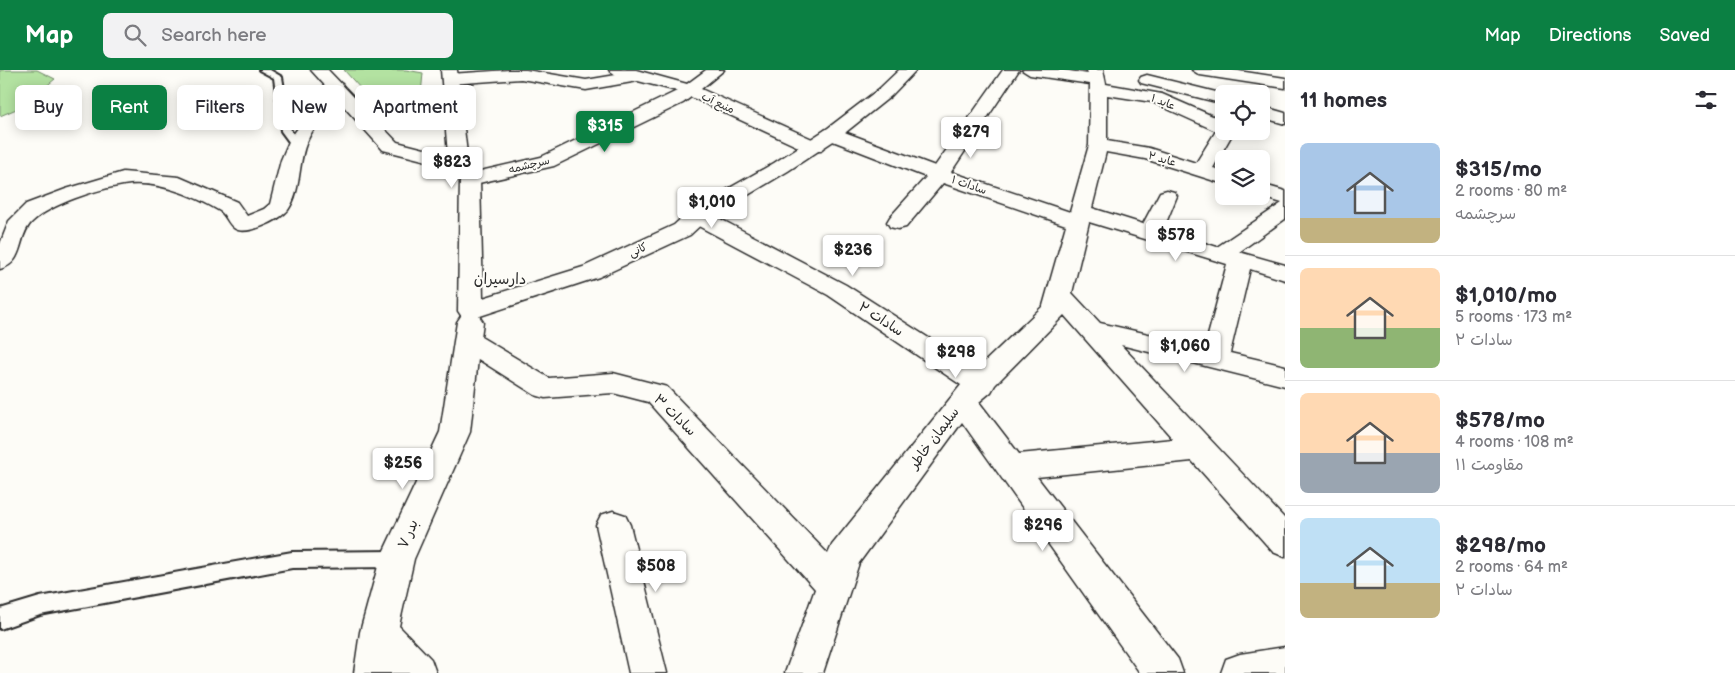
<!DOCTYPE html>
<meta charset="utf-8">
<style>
body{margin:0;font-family:"Balsamiq Sans","Playpen Sans Arabic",sans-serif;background:#f2f2f3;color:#2b2b33;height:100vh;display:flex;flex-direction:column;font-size:19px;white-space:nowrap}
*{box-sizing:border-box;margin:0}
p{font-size:16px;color:#7c7c81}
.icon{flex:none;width:28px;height:28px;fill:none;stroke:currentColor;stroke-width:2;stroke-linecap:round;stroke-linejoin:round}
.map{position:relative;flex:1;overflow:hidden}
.details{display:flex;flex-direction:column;background:#fff;width:450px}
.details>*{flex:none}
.guide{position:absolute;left:15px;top:15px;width:475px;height:45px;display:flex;gap:10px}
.buttons{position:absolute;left:1215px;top:15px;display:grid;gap:10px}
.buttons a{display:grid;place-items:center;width:55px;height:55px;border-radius:8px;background:#fff;box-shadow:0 2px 12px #0003;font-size:25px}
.price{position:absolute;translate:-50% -42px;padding:0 11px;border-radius:5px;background:#fff;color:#222;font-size:16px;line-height:32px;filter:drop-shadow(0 1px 2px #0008)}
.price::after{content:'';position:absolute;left:50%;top:30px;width:15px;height:11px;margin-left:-8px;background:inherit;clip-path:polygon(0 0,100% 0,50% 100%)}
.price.active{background:#0b8043;color:#fff}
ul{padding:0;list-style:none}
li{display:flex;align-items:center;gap:15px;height:125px;padding:0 15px}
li+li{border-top:1px solid #e1e1e2}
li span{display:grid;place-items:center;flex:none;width:140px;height:100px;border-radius:8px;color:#555}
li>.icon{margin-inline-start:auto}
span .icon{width:60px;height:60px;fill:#fffc;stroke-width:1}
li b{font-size:21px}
h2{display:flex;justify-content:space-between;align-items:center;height:60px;padding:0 15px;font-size:21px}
.chip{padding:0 18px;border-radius:8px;background:#fff;box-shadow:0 2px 12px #0003;font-size:18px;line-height:45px}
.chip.active{background:#0b8043;color:#fff}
header{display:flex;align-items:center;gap:30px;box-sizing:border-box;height:70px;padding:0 25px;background:#0b8043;color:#fff}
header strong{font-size:24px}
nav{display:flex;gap:28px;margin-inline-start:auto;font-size:18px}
.search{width:350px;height:45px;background:#f2f2f3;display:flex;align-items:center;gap:12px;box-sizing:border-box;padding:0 18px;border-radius:8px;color:#7c7c81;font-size:19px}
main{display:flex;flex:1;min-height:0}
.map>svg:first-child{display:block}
.green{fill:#b3e2a1;stroke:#6f8666}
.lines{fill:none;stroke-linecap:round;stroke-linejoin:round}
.lane-casing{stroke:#2b2b2b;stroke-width:4}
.street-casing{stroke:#2b2b2b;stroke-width:3}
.secondary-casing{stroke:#2b2b2b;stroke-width:3}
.lane{fill:#fdfcf7;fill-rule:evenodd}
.street{fill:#fdfcf7;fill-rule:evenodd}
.secondary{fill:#fdfcf7;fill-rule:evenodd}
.labels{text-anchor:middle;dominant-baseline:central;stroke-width:4;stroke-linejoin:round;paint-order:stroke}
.far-street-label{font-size:11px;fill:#2b2b2b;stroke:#fdfcf7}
.street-label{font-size:14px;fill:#2b2b2b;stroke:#fdfcf7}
.neighbourhood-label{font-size:15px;fill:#2b2b2b;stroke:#fdfcf7}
</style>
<header>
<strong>Map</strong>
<div class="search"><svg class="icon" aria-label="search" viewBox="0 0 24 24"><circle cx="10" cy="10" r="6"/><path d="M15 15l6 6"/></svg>Search here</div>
<nav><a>Map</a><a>Directions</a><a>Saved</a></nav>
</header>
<main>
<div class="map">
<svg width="1285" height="603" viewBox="0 0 1285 603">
<rect width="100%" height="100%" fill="#fdfcf7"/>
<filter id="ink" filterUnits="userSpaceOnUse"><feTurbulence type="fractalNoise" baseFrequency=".02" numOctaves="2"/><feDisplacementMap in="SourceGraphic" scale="10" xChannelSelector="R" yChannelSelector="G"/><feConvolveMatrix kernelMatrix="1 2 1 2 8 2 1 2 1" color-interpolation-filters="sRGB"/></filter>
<g filter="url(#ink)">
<!-- green -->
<g class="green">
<polygon points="0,0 37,0 55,9 21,37 0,46"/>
<polygon points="344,0 406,0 423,3 418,57 395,57"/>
</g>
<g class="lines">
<defs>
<g id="lane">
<polygon points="259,0 270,0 282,7 291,61 301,74 300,76 292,76 281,61 274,8"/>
<polygon points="397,481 404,483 406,489 404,495 397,497 292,498 40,545 0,559 0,539 40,527 292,482"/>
</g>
<g id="street">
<polygon points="509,0 526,0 586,10 616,5 609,0 636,0 687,14 706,0 724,0 701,19 821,73 823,77 821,81 807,81 691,27 683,33 554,96 470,115 463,113 460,109 463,105 541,87 677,21 638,11 586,20 521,9 450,14 442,9 450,4"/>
<path d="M 1003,0 L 1019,0 L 951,102 L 1070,142 L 1089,75 L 1090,14 L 1030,5 L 1022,0 L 1063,0 L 1088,4 L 1087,0 L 1103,0 L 1106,14 L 1162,24 L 1224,51 L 1224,61 L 1234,61 L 1213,98 L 1224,101 L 1224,114 L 1145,89 L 1106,82 L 1092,138 L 1143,154 L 1160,122 L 1167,120 L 1174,122 L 1177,126 L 1163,160 L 1217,177 L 1282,133 L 1259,126 L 1261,126 L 1261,114 L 1285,121 L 1285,149 L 1239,182 L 1285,195 L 1285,210 L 1250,199 L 1230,283 L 1285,296 L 1285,316 L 1121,275 L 1285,449 L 1285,487 L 1273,482 L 1192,391 L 1037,407 L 1178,589 L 1183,603 L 1140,603 L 962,352 L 859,493 L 823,603 L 785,603 L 815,519 L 648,332 L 613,323 L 545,328 L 535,325 L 478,289 L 470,362 L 414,489 L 399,556 L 431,589 L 436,603 L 354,603 L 360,562 L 380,489 L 440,362 L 457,252 L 461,246 L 470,244 L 479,246 L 483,252 L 481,267 L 549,308 L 613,303 L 667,317 L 828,484 L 832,475 L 961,315 L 828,225 L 689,151 L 686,146 L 689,141 L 697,140 L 705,141 L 846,215 L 977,299 L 1043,236 L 1066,155 L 943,113 L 906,157 L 898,159 L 890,157 L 887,152 L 890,147 L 926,107 L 825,68 L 823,64 L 825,60 L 839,60 L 935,96 ZM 1107,25 L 1152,32 L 1216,61 L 1196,93 L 1149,78 L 1107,71 ZM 1089,152 L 1227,194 L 1205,277 L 1100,253 L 1072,223 ZM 1064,245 L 1173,369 L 1019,384 L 979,332 L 991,322 L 995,315 Z"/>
<polygon points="1192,0 1232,0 1285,8 1285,18 1200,5"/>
<polygon points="1147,5 1224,24 1224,34 1141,13 1139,10 1141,7"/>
<path d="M 336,13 L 342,14 L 344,18 C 332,36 314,53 306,74 C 298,94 301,122 288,140 C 280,150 246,167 234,158 C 228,154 226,145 220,141 C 194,125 153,109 123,115 C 98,119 50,134 32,152 C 17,166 25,193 0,199 L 0,174 L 9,151 L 26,134 L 66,119 L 123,102 L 179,107 L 237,132 L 247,146 L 264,139 L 270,134 L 281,90 L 290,69 L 330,14 Z"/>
<polygon points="1261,36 1285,43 1285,54 1261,47"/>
<polygon points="613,441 625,445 630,455 667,603 629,603 596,455 601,445"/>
<polygon points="1285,577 1285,603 1221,603 1226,589 1240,584"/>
</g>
<polygon id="secondary" points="311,0 328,0 397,72 448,85 441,0 457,0 468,92 480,109 483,228 583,197 674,155 689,141 774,93 828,58 879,19 899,0 916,0 891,26 841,66 788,101 705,151 690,165 599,207 471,249 462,247 458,241 460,109 451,97 383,80"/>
</defs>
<!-- lane casing -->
<use href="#lane" class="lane-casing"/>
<!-- street casing -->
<use href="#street" class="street-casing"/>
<!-- secondary casing -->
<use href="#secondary" class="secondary-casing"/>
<!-- lane -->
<use href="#lane" class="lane"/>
<!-- street -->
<use href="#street" class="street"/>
<!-- secondary -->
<use href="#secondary" class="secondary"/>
</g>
</g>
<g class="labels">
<!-- far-street labels -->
<g class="far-street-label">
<text transform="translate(1163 32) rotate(21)">عابد ۱</text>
<text transform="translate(718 33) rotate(25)">منبع آب</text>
<text transform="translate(1162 89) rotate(16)">عابد ۲</text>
<text transform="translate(529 95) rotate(-14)">سرچشمه</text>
<text transform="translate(969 115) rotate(19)">سادات ۱</text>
<text transform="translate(638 180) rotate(-25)">کانی</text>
</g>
<!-- street labels -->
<g class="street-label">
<text transform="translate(881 249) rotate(33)">سادات ۲</text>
<text transform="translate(675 345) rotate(44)">سادات ۳</text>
<text transform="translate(934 368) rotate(-53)">سلیمان خاطر</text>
<text transform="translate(408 464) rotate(-66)">بدر ۷</text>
</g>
<!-- neighbourhood labels -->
<g class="neighbourhood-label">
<text x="500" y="209">دارسیران</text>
</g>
</g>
</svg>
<div class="buttons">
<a><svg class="icon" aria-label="locate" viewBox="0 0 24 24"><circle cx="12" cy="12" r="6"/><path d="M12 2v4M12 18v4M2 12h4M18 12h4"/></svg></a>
<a><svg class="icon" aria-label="layers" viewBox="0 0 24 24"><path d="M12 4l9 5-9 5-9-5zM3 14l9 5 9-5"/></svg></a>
</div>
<b class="price active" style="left:605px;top:83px">$315</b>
<b class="price" style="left:971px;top:89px">$279</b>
<b class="price" style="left:452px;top:119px">$823</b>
<b class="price" style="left:712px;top:159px">$1,010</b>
<b class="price" style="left:1176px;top:192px">$578</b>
<b class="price" style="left:853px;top:207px">$236</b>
<b class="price" style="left:1185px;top:303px">$1,060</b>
<b class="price" style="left:956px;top:309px">$298</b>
<b class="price" style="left:403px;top:420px">$256</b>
<b class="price" style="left:1043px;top:482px">$296</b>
<b class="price" style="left:656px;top:523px">$508</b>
<div class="guide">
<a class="chip">Buy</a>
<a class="chip active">Rent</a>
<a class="chip">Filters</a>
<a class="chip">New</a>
<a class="chip">Apartment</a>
</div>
</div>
<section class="details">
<h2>11 homes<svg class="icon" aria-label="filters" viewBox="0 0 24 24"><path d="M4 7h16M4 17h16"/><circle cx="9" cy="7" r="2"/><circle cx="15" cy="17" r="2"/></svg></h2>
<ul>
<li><span style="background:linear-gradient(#a9c7e8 75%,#c2b280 0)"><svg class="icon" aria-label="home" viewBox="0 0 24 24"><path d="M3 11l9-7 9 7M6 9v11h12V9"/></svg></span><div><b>$315/mo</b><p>2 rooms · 80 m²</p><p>سرچشمه</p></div></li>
<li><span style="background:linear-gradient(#ffd9b3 60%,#8fb573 0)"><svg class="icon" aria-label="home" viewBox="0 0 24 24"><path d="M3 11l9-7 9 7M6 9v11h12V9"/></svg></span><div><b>$1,010/mo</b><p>5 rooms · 173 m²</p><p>سادات ۲</p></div></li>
<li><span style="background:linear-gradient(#ffd9b3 60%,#9aa5b1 0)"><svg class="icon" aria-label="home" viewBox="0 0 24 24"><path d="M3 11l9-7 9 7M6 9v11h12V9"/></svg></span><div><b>$578/mo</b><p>4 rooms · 108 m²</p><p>مقاومت ۱۱</p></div></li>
<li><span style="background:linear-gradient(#bfe0f5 65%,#c2b280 0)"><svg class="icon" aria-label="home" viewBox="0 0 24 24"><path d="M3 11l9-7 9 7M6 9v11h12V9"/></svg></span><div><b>$298/mo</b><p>2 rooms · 64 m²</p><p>سادات ۲</p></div></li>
</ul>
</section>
</main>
